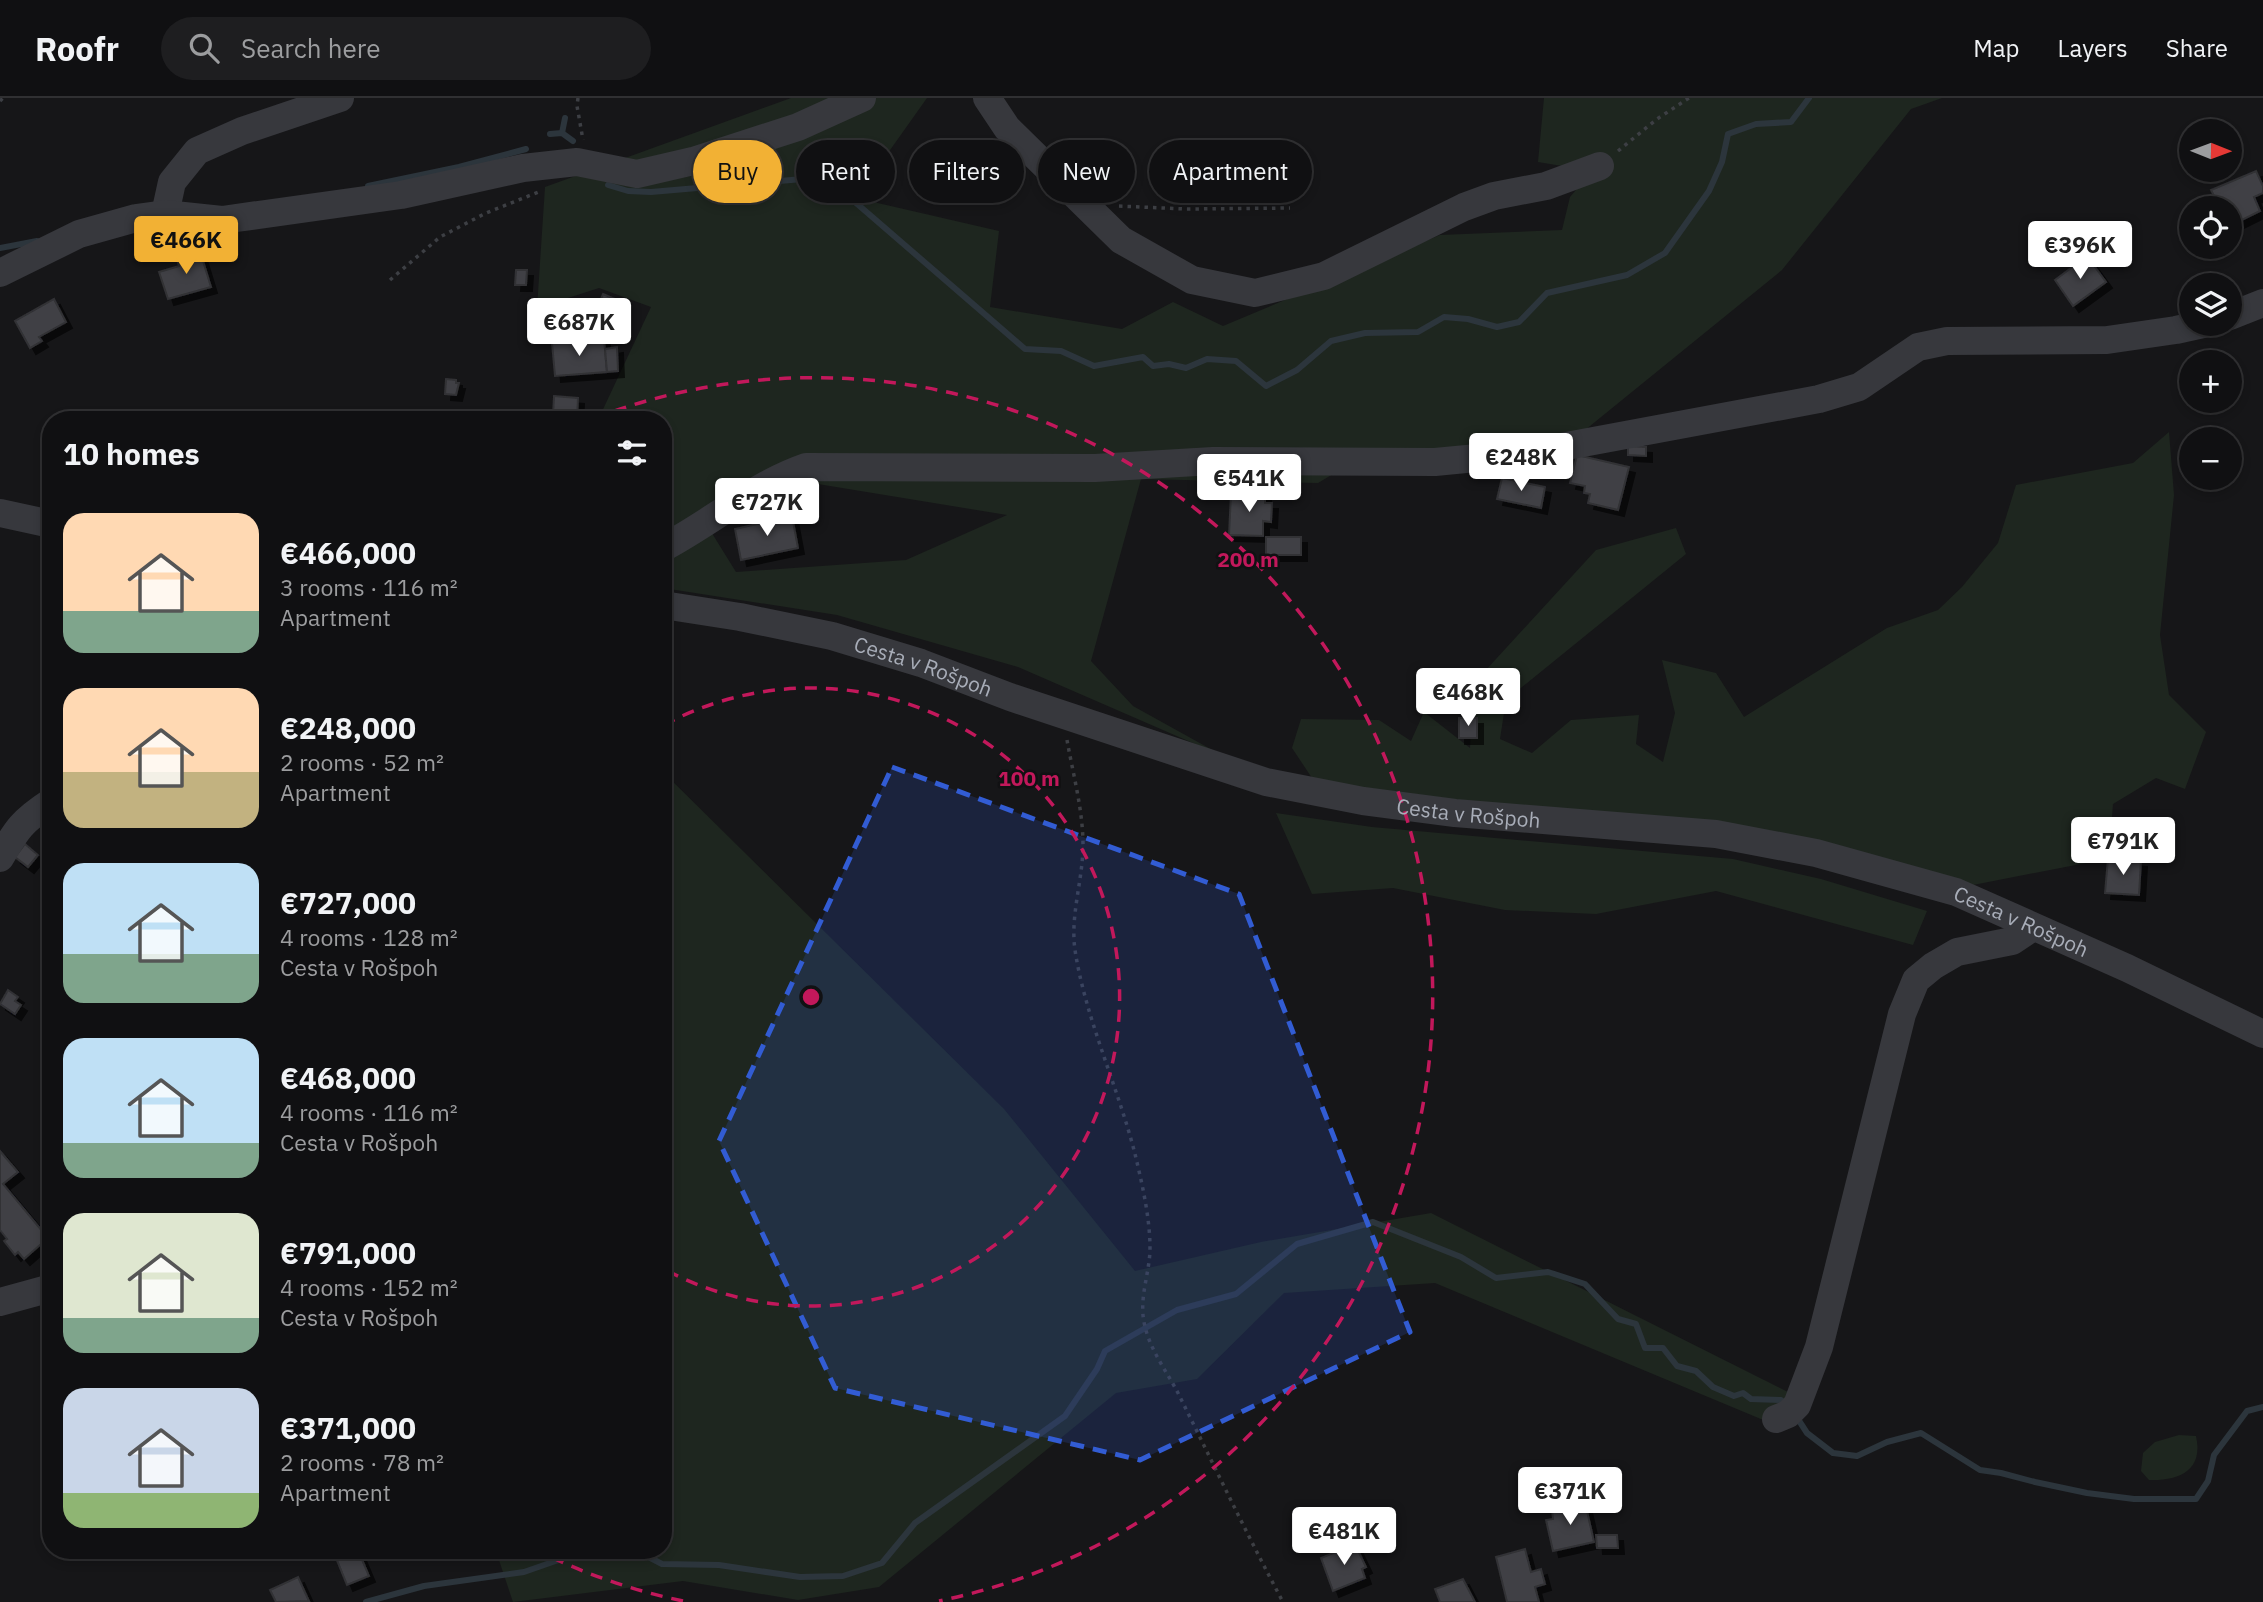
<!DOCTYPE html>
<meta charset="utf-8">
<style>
body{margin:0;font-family:"IBM Plex Sans",sans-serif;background:#1e1e20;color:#f1f3f6;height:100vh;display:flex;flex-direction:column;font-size:26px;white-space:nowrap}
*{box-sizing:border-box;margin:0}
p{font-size:23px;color:#9c9d9f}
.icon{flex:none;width:38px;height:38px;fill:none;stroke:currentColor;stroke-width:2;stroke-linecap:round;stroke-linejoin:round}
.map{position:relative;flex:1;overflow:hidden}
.details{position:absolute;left:42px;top:313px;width:630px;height:1148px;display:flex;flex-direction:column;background:#101012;border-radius:28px;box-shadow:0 4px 10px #0003,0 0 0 2px #303032}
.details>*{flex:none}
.hud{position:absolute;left:693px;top:42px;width:665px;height:63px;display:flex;gap:14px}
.needle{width:46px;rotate:91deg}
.fabs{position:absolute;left:2179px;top:21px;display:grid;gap:14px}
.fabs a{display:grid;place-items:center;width:63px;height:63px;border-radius:50%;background:#101012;box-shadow:0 4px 10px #0003,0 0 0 2px #303032;font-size:35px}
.price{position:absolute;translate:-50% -60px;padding:0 16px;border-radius:7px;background:#fff;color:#222;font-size:23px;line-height:46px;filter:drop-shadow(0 2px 4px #0008)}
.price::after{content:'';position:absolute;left:50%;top:42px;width:21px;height:16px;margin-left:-10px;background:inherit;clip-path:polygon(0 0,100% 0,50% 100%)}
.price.active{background:#f2b134;color:#111}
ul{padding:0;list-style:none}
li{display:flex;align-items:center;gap:21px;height:175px;padding:0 21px}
li span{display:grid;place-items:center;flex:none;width:196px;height:140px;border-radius:21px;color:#555}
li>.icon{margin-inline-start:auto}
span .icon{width:84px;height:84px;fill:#fffc;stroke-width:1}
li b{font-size:30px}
h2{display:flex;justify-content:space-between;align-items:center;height:84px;padding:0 21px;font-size:30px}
.tag{padding:0 24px;border-radius:32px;background:#101012;box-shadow:0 4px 10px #0003,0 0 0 2px #303032;font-size:24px;line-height:63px}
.tag.active{background:#f2b134;color:#111}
header{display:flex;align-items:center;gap:42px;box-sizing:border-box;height:98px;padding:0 35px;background:#101012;border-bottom:2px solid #303032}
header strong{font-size:33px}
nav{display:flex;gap:38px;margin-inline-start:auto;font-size:24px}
.search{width:490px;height:63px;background:#1e1e20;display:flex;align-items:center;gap:18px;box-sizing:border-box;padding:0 24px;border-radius:38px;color:#9c9d9f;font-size:26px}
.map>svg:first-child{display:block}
.green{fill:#1e261f;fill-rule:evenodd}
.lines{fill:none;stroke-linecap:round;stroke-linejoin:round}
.stream{stroke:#2c353c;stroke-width:6}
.building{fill:#404145;stroke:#303034;stroke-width:2;filter:url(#shadow)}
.path{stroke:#3d3f44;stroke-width:3.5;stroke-dasharray:3.5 5;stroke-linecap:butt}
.minor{stroke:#37383d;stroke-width:28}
.marked{fill:#325cd3;fill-opacity:0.2;stroke:#325cd3;stroke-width:5;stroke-dasharray:14 9;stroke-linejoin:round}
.ring{fill:none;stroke:#c2185b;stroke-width:3.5;stroke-dasharray:12 9}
.labels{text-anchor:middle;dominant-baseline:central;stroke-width:5;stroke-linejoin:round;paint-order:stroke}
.street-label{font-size:21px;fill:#a8adb8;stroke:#111113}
.centre{fill:#c2185b;stroke:#111113;stroke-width:3.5}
.ring-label{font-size:21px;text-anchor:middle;font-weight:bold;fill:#c2185b;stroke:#111113;stroke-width:5;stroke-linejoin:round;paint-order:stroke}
</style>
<header>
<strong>Roofr</strong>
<div class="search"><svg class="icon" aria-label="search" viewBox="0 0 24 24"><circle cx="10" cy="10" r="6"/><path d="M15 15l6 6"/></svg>Search here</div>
<nav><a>Map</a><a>Layers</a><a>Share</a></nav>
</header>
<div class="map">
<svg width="2263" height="1504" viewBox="0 0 2263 1504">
<defs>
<filter id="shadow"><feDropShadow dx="6" dy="6" stdDeviation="0" flood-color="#0009"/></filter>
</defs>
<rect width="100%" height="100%" fill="#161618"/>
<!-- green -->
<g class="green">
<path d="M 791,0 L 927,0 L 856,100 L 999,133 L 990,209 L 1122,231 L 1173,204 L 1223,228 L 1440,137 L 1562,132 L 1570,99 L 1592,73 L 1538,64 L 1544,0 L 1942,0 L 1911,11 L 1782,172 L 1574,341 L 1474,349 L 1373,352 L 1318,385 L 1141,381 L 1091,563 L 1133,608 L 1225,659 L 1018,569 L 837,517 L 663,490 L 663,322 L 598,322 L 651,209 L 599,190 L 537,210 L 545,89 ZM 769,378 L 1007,417 L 906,462 L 736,474 L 705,424 Z"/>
<polygon points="2169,334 2174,397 2160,537 2169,597 2206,634 2185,691 2156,680 2113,706 2111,732 2086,765 1973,787 1550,714 1314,683 1292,650 1301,621 1379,622 1411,643 1424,614 1470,650 1474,585 1596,452 1676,430 1686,456 1506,602 1500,641 1532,655 1571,622 1639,617 1636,646 1663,664 1675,615 1662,562 1716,575 1744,619 1887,530 1938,512 1962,489 1998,445 2016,387 2133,365"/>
<polygon points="663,674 1004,1011 1135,1173 1261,1144 1431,1115 1796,1298 1787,1332 1435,1185 1284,1195 1197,1281 1116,1295 879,1489 798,1502 683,1483 513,1504 496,1453 663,1452 663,1049 669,1017 663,1001"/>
<polygon points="1276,715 1372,729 1733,761 1821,781 1927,813 1913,847 1716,793 1596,816 1505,812 1393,790 1312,796"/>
<path d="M 2179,1337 L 2196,1338 C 2204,1373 2178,1383 2149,1382 L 2141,1373 L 2143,1355 L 2155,1344 Z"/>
</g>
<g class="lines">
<!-- stream -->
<g class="stream">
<polyline points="562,35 565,20"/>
<polyline points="550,36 562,35 573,43"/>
<polyline points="608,87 628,93 651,94 826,79 1025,251 1061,253 1094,268 1143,259 1153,268 1169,266 1186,270 1207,261 1236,263 1266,288 1297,272 1331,243 1365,235 1418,234 1444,219 1468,221 1497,229 1519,224 1547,195 1627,177 1665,155 1709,93 1722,64 1728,36 1756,26 1791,24 1809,0"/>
<polyline points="368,88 459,69 526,51"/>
<polyline points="0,150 37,143"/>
<polyline points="1796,1318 1807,1335 1833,1355 1857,1358 1887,1344 1921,1335 1980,1372 2001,1375 2035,1384 2087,1395 2134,1401 2196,1401 2208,1383 2214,1357 2247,1313 2263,1309"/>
<polyline points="635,1452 662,1466 719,1467 800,1479 843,1478 882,1465 915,1425 1065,1318 1097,1271 1105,1253 1177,1212 1236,1196 1297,1146 1373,1124 1461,1159 1496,1180 1548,1174 1585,1186 1618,1221 1636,1226 1645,1250 1663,1250 1677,1268 1696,1273 1713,1289 1734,1298 1743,1295 1751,1301 1781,1302 1786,1307"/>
<polyline points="366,1504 424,1488 524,1474 587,1452"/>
</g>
</g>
<!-- building -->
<g class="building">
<polygon points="2256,73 2263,88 2263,95 2254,99 2260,113 2230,128 2230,110 2220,110 2211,92"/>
<polygon points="200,153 211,189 168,201 159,174 179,168 176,159"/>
<polygon points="2087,158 2106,184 2073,208 2055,182"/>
<polygon points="516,172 527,172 526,187 515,187"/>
<polygon points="603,196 622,204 612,228 593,220"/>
<polygon points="54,201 66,224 39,239 42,243 30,250 15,223"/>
<polygon points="529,210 549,211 549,228 528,227"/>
<polygon points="604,241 607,274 555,278 552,245"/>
<polygon points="617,249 618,273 607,274 605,251"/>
<polygon points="446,281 456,282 456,285 459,285 456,297 445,296"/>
<polygon points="554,298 578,300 577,322 561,322 561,318 553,317"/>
<polygon points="1628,348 1646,349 1646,358 1628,357"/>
<polygon points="1577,357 1629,369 1618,412 1588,405 1590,396 1584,395 1585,388 1570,385"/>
<polygon points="1502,380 1545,389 1541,410 1497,401"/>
<polygon points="1231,395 1265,396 1265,405 1272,405 1271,424 1263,423 1263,438 1229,437"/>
<polygon points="792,418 798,450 741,462 735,431"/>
<rect x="1266" y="439" width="35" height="18"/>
<rect x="1459" y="620" width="18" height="20"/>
<polygon points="25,746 38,757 28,769 15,759"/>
<polygon points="2108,760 2141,763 2139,797 2105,795"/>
<polygon points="8,892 18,899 15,903 21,907 15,916 0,906"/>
<polygon points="0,1053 18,1074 3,1086 48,1140 24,1161 18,1154 15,1157 4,1143 7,1141 0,1132"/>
<polygon points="1605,1381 1606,1403 1586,1404 1586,1382"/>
<polygon points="1585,1404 1594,1444 1553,1453 1546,1422 1553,1421 1552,1412"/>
<polygon points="1596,1437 1617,1437 1618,1450 1597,1450"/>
<polygon points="1355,1446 1366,1469 1362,1471 1365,1480 1333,1493 1321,1460"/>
<polygon points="1525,1451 1531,1474 1541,1471 1545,1486 1535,1489 1539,1504 1507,1504 1496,1459"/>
<polygon points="353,1452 358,1452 369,1478 347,1487 336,1460"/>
<polygon points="298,1479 309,1503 276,1504 270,1492"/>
<polygon points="1463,1481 1475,1504 1440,1504 1435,1491"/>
</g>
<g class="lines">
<!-- path -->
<g class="path">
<polyline points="578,0 577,8 583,42"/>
<polyline points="0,3 3,0"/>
<polyline points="1618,53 1657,21 1689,0"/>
<polyline points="1119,108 1186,111 1290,110"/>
<polyline points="390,182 440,139 486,115 541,93"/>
<path d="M 1067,642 C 1073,676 1083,712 1083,747 C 1083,782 1070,817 1075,852 C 1085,919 1118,989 1135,1056 C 1142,1085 1150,1120 1150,1150 C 1150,1174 1139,1199 1144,1224 C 1149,1251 1166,1272 1178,1295 C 1213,1365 1246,1435 1283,1504"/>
</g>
<!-- minor -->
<g class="minor">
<polyline points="987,0 1007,30 1121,142 1192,182 1255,195 1324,178 1464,109 1494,98 1546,88 1600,68"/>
<polyline points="165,116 172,84 197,53 242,33 340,0"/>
<polyline points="0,175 79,136 136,120 165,116 222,122 401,97 523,70 577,64 637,76 693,63 798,29 862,0"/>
<polyline points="2230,218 2263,205"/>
<polyline points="0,415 51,426"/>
<path d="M 663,450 C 712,424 754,387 806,369 L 1095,370 L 1213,363 L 1435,364 L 1529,355 L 1819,301 L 1859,289 L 1918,249 L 1947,243 L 2107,242 L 2176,232 L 2203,226"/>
<path id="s1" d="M 663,507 L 740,519 L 832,538 L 921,565 L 1010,599 L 1266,684 L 1363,703 L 1455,715 L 1716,736 L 1816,755 L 1956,794 L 2127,870 L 2263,936"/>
<path d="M 0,760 C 17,731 22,723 51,704"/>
<polyline points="0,1204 51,1190"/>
<polyline points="1776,1321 1788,1316 1797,1307 1819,1249 1902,916 1916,882 1933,868 1957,854 2012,843 2033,829"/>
</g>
</g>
<!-- marked area -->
<path class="marked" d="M 892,669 L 1239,796 L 1410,1234 L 1140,1362 L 835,1290 L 719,1043 Z"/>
<!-- distance rings -->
<g class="ring">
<path d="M664 627A309 309 0 1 1 664 1171"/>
<path d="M683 1503A618 618 0 0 1 540 1454M595 320A618 618 0 1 1 939 1503"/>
</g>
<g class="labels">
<!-- street labels -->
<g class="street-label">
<text stroke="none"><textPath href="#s1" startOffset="268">Cesta v Rošpoh</textPath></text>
<text stroke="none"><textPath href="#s1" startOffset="835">Cesta v Rošpoh</textPath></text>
<text stroke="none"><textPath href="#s1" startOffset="1402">Cesta v Rošpoh</textPath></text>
</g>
</g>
<circle cx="811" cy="899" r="10" class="centre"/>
<g class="ring-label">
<text x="1248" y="469">200 m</text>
<text x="1029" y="688">100 m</text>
</g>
</svg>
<div class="fabs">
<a><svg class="needle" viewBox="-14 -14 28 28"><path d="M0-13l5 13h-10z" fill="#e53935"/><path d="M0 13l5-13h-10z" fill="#9c9d9f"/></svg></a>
<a><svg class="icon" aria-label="locate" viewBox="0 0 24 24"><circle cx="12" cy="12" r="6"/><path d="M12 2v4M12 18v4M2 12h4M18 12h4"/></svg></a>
<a><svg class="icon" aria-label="layers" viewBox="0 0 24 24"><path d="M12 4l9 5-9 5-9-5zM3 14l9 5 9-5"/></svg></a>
<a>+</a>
<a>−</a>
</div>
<b class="price active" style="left:186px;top:178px">€466K</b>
<b class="price" style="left:2080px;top:183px">€396K</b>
<b class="price" style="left:579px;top:260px">€687K</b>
<b class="price" style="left:1521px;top:395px">€248K</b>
<b class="price" style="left:1249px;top:416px">€541K</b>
<b class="price" style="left:767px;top:440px">€727K</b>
<b class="price" style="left:1468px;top:630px">€468K</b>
<b class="price" style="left:2123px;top:779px">€791K</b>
<b class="price" style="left:1570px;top:1429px">€371K</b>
<b class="price" style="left:1344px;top:1469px">€481K</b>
<div class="hud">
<a class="tag active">Buy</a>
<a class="tag">Rent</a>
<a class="tag">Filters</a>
<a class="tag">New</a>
<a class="tag">Apartment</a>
</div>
<section class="details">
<h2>10 homes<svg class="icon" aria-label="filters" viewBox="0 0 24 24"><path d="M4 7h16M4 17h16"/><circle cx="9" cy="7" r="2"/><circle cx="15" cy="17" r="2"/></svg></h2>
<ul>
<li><span style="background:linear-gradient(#ffd9b3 70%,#7fa58c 0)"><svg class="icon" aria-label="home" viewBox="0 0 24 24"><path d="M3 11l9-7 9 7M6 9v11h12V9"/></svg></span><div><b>€466,000</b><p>3 rooms · 116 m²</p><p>Apartment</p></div></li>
<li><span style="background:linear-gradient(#ffd9b3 60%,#c2b280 0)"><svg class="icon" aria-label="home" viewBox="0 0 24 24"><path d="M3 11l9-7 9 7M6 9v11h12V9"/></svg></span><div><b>€248,000</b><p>2 rooms · 52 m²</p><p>Apartment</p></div></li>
<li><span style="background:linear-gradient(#bfe0f5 65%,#7fa58c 0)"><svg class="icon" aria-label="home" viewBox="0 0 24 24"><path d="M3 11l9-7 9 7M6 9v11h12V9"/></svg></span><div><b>€727,000</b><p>4 rooms · 128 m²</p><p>Cesta v Rošpoh</p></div></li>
<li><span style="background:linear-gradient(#bfe0f5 75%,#7fa58c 0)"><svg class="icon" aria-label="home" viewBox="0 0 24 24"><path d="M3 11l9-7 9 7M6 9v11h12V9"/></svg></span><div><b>€468,000</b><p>4 rooms · 116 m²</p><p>Cesta v Rošpoh</p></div></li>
<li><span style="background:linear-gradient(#dfe7d0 75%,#7fa58c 0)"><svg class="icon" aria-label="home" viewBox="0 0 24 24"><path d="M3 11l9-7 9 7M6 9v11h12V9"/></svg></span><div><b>€791,000</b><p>4 rooms · 152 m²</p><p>Cesta v Rošpoh</p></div></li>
<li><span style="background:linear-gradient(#c9d6e8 75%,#8fb573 0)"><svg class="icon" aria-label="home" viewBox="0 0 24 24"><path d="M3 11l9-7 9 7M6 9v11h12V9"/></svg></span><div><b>€371,000</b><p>2 rooms · 78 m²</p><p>Apartment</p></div></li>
</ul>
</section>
</div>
